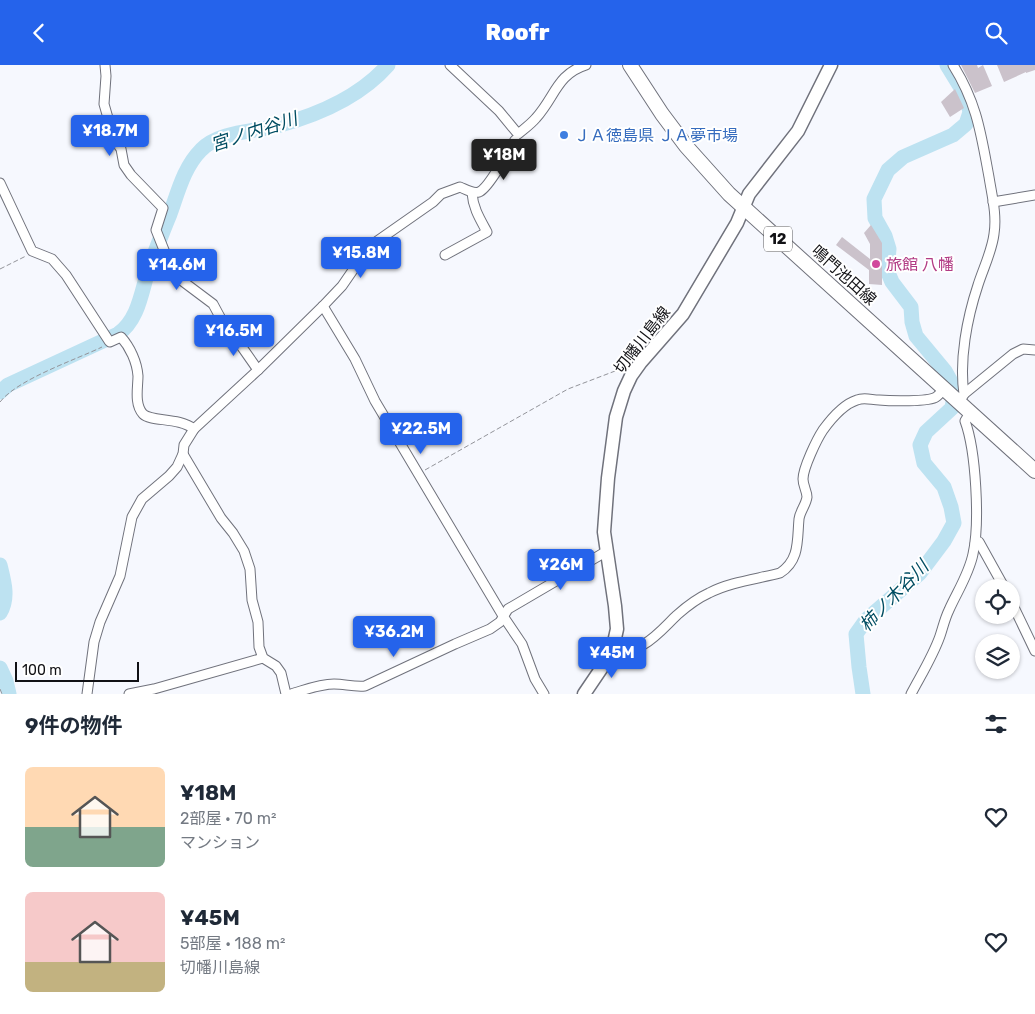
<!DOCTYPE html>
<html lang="ja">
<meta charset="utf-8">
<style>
body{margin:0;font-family:Rubik,"Noto Sans JP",sans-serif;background:#f2f2f3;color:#1f2937;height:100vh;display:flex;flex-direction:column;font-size:19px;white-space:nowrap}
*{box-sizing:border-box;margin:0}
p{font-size:16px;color:#747a83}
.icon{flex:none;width:28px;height:28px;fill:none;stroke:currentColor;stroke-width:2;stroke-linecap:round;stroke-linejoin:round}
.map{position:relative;height:629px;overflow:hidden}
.side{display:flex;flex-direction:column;background:#fff;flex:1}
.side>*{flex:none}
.buttons{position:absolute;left:975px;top:514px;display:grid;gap:10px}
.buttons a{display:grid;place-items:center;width:45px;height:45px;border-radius:50%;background:#fff;box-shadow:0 1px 4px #0004;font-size:25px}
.scale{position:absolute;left:15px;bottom:12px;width:124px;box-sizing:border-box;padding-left:5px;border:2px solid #111115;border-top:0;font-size:14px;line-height:18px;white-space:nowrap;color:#111115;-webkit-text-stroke:4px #fff;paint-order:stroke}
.price{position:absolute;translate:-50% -42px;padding:0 11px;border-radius:5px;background:#2563eb;color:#fff;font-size:16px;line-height:32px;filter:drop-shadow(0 1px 2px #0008)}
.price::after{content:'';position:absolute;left:50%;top:30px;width:15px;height:11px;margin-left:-8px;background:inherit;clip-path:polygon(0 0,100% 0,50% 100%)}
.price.current{background:#222;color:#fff}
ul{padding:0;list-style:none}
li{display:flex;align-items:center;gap:15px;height:125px;padding:0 25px}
li span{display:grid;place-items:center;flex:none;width:140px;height:100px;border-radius:8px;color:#555}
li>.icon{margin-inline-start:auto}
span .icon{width:60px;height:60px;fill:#fffc;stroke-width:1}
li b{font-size:21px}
h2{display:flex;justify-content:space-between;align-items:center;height:60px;padding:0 25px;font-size:21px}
header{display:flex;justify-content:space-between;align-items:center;height:65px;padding:0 25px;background:#2563eb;color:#fff;font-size:22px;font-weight:800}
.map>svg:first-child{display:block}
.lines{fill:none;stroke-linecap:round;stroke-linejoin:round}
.river{stroke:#bde2f1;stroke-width:15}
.building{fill:#cbc2cb}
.street-casing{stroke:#70727c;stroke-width:11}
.secondary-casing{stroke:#70727c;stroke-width:15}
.primary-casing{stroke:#70727c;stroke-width:16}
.path{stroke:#93949a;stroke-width:1;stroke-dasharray:5 2.5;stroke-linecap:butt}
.street{stroke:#fff;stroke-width:9}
.secondary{stroke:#fff;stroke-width:12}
.primary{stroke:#fff;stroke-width:14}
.shop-dot{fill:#3f7fe0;stroke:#fff;stroke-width:2}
.hotel-dot{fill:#d1479c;stroke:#fff;stroke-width:2}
.labels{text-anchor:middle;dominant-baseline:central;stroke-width:4;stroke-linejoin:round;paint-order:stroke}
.shield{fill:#fff;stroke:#58585b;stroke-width:1}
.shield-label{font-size:15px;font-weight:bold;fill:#111115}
.shop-label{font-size:16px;fill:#366cbe;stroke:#fff;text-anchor:start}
.hotel-label{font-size:16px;fill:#b23c85;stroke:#fff;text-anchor:start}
.street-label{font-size:16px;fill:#111115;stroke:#fff}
.water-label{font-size:18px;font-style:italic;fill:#004d62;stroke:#fff}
</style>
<header><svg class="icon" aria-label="back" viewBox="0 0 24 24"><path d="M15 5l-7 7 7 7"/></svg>Roofr<svg class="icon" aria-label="search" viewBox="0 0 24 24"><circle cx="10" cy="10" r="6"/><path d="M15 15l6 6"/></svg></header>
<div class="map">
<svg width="1035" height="629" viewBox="0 0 1035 629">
<rect width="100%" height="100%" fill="#f6f8fe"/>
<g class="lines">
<!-- river -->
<g class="river">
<path d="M 0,327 L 8,320 L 118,269 C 138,255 141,229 148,206 C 155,187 162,168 170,149 C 178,127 184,102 201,85 C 219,66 256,67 280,60 C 320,49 360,32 388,0"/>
<path d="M 0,500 C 4,516 9,533 0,548"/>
<polyline points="0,603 6,616 9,629"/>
<polyline points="863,629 859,602 856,569 866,555 920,508 944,476 954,458 951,442 944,422 924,398 920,380 926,367 952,343 955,324 945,306 916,271 912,257 911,242 892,217 887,205 889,184 885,171 875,153 874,134 888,105 903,92 953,70 966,59 970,47 966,31 947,0"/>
</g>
</g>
<!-- building -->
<g class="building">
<polygon points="961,0 977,0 978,3 983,0 992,21 975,28"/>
<polygon points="997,0 1035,0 1035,5 1026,8 1026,7 1004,17"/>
<polygon points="955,24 964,43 950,52 941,37"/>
<polygon points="871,160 882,178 882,220 869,219 869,205 836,180 842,172 870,194 870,179 864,168"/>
</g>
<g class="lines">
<defs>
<g id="street">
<polyline points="105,0 106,11 104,39 114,74 121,84 124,100 131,110 163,143 156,165 168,195 181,215 213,239 227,265 237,275 258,305"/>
<path d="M 450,0 L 499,46 L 518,69 C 524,64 531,59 536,53 C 555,32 557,9 586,0"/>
<path d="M 953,0 C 977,38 981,69 989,112 C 992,131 997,150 994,169 C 992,186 983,204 978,220 C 967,253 959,295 964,329 L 959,338"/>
<path d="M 0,118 L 32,186 L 52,194 L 66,210 L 109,276 L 110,277 L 121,272 C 130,282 137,297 138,311 C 138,322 134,339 143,349 C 151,357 179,352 194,364"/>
<polyline points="993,137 1035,130"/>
<path d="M 445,190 L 487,167 C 480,154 473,143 472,128"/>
<polyline points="323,241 355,294 375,336 503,551 522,579 535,614 544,629"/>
<polyline points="964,329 1013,289 1023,284 1035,285"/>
<polyline points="183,389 221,453 233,468 244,486 250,504 252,535 258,557 259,582 263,593 276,601 281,608 286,629"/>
<polyline points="975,479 979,477 1004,522"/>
<polyline points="1011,536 1035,586"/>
<path d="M 613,582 C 641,592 659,567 677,550 C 686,542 698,533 709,528 C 730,517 757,514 780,508 C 800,495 797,475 799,454 C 800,446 806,440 807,432 C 807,426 803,421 803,414 C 803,403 817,374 823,365 C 831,354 844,339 857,335 C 864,332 872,335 879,335 C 890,336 929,337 936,332 C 939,330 942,326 944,324"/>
<path d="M 87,629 L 94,577 L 100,557 L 120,511 L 132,452 L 142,434 L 169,411 L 177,402 L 183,389 L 184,380 L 194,364 L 258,305 L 323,241 L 342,221 L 362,192 L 373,179 L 433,137 L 441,129 L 460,122 C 465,124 473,129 479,127 C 489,123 509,85 515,75"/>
<polyline points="129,629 154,624 263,593"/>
<path d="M 291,629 C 305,625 319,619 334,619 C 345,619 353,622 365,621 L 455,579 L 490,564 L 500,557 L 508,544 L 607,486"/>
<path d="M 911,629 C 921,610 933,591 940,571 C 943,562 945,553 949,545 C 957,527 969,509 973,489 C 980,458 976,386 965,356 L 970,348"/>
</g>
<polyline id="secondary" points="584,629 605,598 613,582 617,564 615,541 604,467 608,413 616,352 624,326 631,311 641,297 683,249 737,158 749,129 798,66 831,0"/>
<polyline id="primary" points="630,0 662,49 686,81 729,129 1035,406"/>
</defs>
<!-- street casing -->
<use href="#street" class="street-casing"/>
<!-- secondary casing -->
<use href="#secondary" class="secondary-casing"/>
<!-- primary casing -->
<use href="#primary" class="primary-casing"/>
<!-- path -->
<g class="path">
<polyline points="0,204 26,191"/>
<path d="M 0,337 C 18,314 75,295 102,282"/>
<polyline points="425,405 568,324 623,303"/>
<polyline points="0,624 2,629"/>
</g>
<!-- street -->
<use href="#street" class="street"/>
<!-- secondary -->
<use href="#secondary" class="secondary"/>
<!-- primary -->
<use href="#primary" class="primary"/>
</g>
<!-- markers -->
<circle class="shop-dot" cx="564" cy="70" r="5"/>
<circle class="hotel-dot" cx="876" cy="199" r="5"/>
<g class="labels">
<!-- shield labels -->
<rect class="shield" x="764" y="161.5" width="28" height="25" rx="4"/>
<g class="shield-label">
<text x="778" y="174">12</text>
</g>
<!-- shop labels -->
<g class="shop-label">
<text x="574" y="70">ＪＡ徳島県 ＪＡ夢市場</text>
</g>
<!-- hotel labels -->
<g class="hotel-label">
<text x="886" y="199">旅館 八幡</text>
</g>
<!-- street labels -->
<g class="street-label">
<text transform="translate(844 210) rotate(42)">鳴門池田線</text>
<text transform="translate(642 275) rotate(-52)">切幡川島線</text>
</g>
<!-- water labels -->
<g class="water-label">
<text transform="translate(254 67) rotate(-18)">宮ノ内谷川</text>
<text transform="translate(894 531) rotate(-46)">柿ノ木谷川</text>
</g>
</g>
</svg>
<div class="buttons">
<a><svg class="icon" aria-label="locate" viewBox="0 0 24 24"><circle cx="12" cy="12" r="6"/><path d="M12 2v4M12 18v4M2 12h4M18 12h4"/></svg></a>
<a><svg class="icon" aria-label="layers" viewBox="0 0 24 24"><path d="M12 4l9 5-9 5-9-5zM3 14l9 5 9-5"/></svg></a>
</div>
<div class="scale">100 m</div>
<b class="price" style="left:110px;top:92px">¥18.7M</b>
<b class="price current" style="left:504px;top:116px">¥18M</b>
<b class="price" style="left:361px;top:214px">¥15.8M</b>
<b class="price" style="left:177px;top:226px">¥14.6M</b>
<b class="price" style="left:234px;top:292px">¥16.5M</b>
<b class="price" style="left:421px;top:390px">¥22.5M</b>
<b class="price" style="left:561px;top:526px">¥26M</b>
<b class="price" style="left:394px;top:593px">¥36.2M</b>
<b class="price" style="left:612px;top:614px">¥45M</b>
</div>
<section class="side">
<h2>9件の物件<svg class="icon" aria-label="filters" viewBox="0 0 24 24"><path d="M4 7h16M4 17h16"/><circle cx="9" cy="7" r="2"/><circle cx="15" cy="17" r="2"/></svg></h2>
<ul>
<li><span style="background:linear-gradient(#ffd9b3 60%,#7fa58c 0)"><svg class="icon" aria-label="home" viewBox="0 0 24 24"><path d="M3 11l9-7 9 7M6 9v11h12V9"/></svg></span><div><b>¥18M</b><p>2部屋 · 70 m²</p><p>マンション</p></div><svg class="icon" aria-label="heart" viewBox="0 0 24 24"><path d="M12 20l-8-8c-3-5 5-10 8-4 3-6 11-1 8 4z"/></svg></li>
<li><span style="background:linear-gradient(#f6c9c9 70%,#c2b280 0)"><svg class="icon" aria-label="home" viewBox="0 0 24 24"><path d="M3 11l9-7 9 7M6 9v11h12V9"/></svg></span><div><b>¥45M</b><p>5部屋 · 188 m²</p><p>切幡川島線</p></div><svg class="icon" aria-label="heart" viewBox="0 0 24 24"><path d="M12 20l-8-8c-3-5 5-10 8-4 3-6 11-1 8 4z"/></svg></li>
</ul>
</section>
